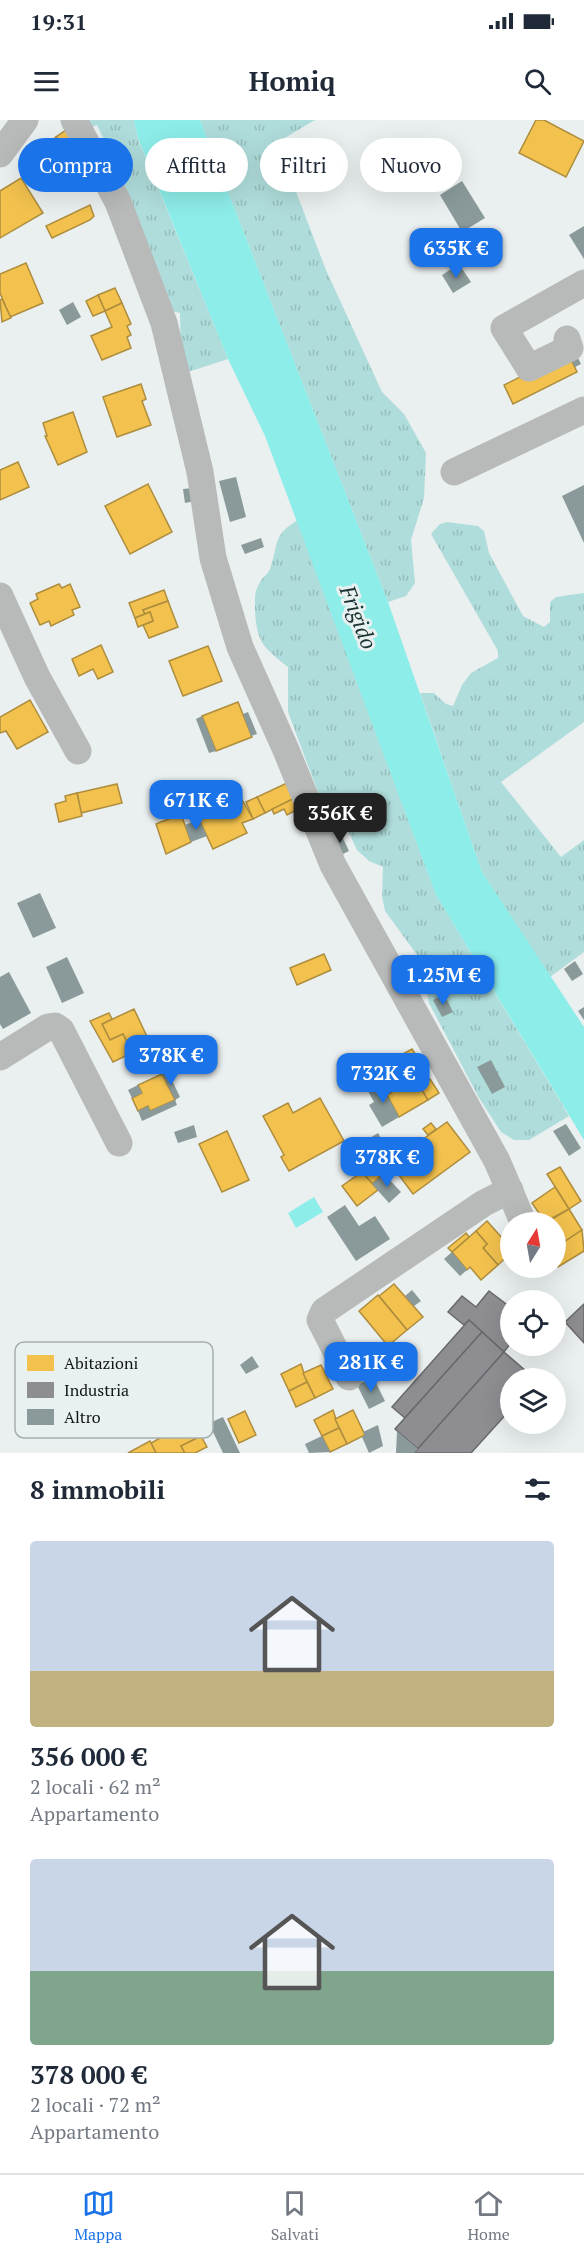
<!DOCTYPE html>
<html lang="it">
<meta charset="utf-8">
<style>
body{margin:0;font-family:"PT Serif",serif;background:#f2f2f3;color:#1f2937;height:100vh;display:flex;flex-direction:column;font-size:22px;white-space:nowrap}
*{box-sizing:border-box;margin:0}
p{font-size:20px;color:#747a83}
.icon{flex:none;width:33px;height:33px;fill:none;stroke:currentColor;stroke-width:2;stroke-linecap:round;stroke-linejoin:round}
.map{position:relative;height:1333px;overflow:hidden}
.sheet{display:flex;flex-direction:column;background:#fff;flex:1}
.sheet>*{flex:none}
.banner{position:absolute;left:18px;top:18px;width:549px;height:54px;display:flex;gap:12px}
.needle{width:39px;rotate:11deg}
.tools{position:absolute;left:500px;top:1092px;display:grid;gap:12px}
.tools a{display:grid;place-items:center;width:66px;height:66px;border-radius:50%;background:#fff;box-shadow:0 6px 24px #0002;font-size:30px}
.price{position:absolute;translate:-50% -51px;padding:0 14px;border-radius:12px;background:#1a73e8;color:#fff;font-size:20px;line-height:39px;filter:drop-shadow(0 2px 3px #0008)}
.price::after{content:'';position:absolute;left:50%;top:36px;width:18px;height:14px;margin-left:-9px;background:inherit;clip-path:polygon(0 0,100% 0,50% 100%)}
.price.active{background:#222;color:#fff}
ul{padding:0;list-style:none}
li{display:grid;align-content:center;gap:12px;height:318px;padding:0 30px}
li span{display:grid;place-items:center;height:186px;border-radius:6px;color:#555}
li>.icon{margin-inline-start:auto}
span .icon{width:108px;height:108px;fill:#fffc;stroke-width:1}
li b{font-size:26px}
h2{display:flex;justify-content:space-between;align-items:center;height:72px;padding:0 30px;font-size:26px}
.tag{padding:0 21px;border-radius:27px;background:#fff;box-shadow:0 6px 24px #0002;font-size:21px;line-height:54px}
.tag.active{background:#1a73e8;color:#fff}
.status{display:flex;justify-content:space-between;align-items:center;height:42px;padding:0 30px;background:#fff;direction:ltr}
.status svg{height:16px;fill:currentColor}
header{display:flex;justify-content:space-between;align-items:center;height:78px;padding:0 30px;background:#fff;font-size:27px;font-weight:700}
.menu{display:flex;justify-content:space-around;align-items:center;height:84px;border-top:2px solid #e0e1e3;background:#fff;font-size:16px;color:#747a83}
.menu a{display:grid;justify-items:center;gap:3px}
.menu .active{color:#1a73e8}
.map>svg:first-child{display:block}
.grass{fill:url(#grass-tufts)}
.water{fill:#8dede9}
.homes{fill:#f2c14e;stroke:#ae8d3d;stroke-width:1.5}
.industry{fill:#8d8d92;stroke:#68696c;stroke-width:1.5}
.building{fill:#8a9a9a}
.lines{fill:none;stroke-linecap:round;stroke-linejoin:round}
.minor{stroke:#b8bab9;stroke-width:27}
.labels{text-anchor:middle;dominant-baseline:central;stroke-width:6;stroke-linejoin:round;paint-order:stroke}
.water-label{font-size:22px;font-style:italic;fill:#1a3231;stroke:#e8f1f0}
.key{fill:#e8f1f0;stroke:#a8afae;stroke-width:1.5}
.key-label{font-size:16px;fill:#111414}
</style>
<div class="status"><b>19:31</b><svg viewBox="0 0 49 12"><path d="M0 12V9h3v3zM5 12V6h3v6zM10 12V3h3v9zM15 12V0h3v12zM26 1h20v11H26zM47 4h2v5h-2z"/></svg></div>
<header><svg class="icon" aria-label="menu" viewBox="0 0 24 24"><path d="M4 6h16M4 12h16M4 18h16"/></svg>Homiq<svg class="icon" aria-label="search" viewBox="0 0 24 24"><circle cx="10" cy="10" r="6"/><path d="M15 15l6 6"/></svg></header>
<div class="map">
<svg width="584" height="1333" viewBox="0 0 584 1333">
<defs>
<pattern id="grass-tufts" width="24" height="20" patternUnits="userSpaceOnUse" patternTransform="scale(1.5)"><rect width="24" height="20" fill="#afdddb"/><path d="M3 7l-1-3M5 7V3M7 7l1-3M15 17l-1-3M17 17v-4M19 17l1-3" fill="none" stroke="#96bdbb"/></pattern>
</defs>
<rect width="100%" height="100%" fill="#eaefef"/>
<!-- grass -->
<g class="grass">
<polygon points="87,0 134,0 138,19 228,239 188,252 181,239 180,193 167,190 102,29 107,26 97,5 90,8"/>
<polygon points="200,0 315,0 283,19 280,30 326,150 382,272 404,294 426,333 424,378 411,420 415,463 406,476 388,482"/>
<path d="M 298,400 L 436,775 L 569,996 L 529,1020 L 514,1020 L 501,1012 L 479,978 L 429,883 L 420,839 L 385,791 L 382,776 L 383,747 L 369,741 L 357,730 L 344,702 L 322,683 L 288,592 L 288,547 C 263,527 257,523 255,491 C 255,481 254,472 259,464 C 261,458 268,455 270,449 C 279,424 272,415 298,400 Z"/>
<polygon points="447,402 478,406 484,411 489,433 523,496 544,507 550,502 550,482 556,477 584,473 584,602 501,662 561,737 584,720 584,832 550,857 482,752 420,573 434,573 446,584 453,586 462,565 471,553 498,538 498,531 490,517 431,414 440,404"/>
</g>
<!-- water -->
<g class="water">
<polygon points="134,0 200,0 388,482 482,752 584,907 584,1020 436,775 265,316 228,239 138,18"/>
<polygon points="314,1077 323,1092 296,1108 288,1093"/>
</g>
<!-- homes -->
<g class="homes">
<polygon points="536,0 544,0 584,21 566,57 519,33"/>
<polygon points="66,10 83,37 57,56 50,48 69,32 56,17"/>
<polygon points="56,17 69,32 38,58 26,43"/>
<polygon points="21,58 43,93 0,118 0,71"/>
<polygon points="90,85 94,96 90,100 52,118 46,106"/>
<polygon points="437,112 443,124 433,130 427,117"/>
<polygon points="26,143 43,183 10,197 0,173 0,154"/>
<polygon points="115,168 122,183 105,191 98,175"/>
<polygon points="98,175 105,191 93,196 86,181"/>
<polygon points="2,179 11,198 2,202 0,180"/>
<polygon points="122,183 131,204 127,206 131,215 127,217 131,228 102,240 91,216 112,207 105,191"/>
<polygon points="568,233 577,252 513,284 504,265"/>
<polygon points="141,264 146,279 142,281 151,305 117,317 103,277"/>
<polygon points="73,292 87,332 58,345 45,316 47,316 43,303"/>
<polygon points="18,342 29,367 0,380 0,350"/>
<polygon points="148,364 172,412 130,434 105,386"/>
<polygon points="59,464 62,468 70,464 80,487 72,490 74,495 51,506 49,501 40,505 30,483 38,479 36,474"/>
<polygon points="164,470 168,481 143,490 145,494 135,498 129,483"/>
<polygon points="168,481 178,507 149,518 143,505 153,501 150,492 145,494 143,490"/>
<polygon points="150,492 153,501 138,507 135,498"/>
<polygon points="101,525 113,552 98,559 93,549 79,556 72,539"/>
<polygon points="208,526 222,561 183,576 169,541"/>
<polygon points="30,580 48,612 17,629 6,611 0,613 0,597"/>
<polygon points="238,582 252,617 216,631 202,596"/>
<polygon points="287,663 295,678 265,693 257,677"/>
<polygon points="117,664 122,683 81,693 77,673"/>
<polygon points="77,673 82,696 59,702 55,684 66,681 65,676"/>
<polygon points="229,677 232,682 241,678 253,699 242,703 247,713 213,729 196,693"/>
<polygon points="257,677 265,693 253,699 246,682"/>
<polygon points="295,678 300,688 287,695 284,689 274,694 272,689"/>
<polygon points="181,694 191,722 166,734 156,704"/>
<polygon points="324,834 331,850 297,865 290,848"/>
<polygon points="134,889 151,925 132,933 123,914 110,920 102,904"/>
<polygon points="109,893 112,899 102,904 110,920 123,914 132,933 113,942 90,901"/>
<polygon points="412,929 423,946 412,952 401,935"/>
<polygon points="401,935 428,980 399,997 387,975 392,972 382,954 377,957 371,947 377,944 379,948"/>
<polygon points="162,954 175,980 150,991 148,986 138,991 132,978 142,973 138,965"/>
<polygon points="430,959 439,973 428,980 419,965"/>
<polygon points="320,978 344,1021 289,1051 281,1037 284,1035 263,996 288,983 293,993"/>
<polygon points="447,1002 470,1032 413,1074 390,1043"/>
<polygon points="431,1003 436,1009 428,1015 423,1009"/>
<polygon points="227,1011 249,1060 222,1072 199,1024"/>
<polygon points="376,1040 385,1052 372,1064 362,1052"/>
<polygon points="560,1047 581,1081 569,1089 547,1054"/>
<polygon points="362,1052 378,1070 357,1086 342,1066"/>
<polygon points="555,1067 569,1089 545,1102 532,1083"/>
<polygon points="569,1089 582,1110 555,1128 555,1102 547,1102"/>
<polygon points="487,1101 510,1127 510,1134 498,1145 483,1128 487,1124 476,1111"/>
<polygon points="582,1110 584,1131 558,1147 555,1142 555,1128"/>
<polygon points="476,1111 487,1124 483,1128 498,1145 481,1160 470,1147 467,1150 452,1132"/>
<polygon points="466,1113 469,1117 452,1132 448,1128"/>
<polygon points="394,1164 423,1197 407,1210 379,1176"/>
<polygon points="378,1175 407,1210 388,1226 359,1191"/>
<polygon points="301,1244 307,1262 289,1271 281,1254"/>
<polygon points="321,1245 333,1269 315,1278 303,1253"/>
<polygon points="307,1262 315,1278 296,1287 289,1271"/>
<polygon points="333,1290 339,1308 322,1316 314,1300"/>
<polygon points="353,1290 365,1315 347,1324 335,1299"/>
<polygon points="245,1291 256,1315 239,1323 228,1299"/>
<polygon points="193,1300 201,1316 181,1326 185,1333 156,1333 151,1323"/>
<polygon points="339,1308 347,1324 330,1332 322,1316"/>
<polygon points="201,1316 207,1327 195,1333 185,1333 181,1326"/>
<polygon points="150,1321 156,1333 128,1333"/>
</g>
<!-- industry -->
<g class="industry">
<polygon points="489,1171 510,1187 510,1224 504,1232 469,1200 464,1205 448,1192 462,1176 476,1187"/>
<polygon points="584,1184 584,1223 565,1202"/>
<polygon points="469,1200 482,1212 405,1298 392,1287"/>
<polygon points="482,1212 504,1232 418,1329 395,1309"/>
<polygon points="504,1232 534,1258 510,1258 510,1290 471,1333 414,1333"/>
</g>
<!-- building -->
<g class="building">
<polygon points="462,61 485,98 462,112 440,75"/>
<polygon points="584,106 584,139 569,115"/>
<polygon points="459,144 471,162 453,173 442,155"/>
<polygon points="73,182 81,197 67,205 59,190"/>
<polygon points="574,230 581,244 575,247 568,233"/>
<polygon points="236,357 246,397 230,402 219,361"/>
<polygon points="584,365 584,423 562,376"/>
<polygon points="193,368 195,381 185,383 183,369"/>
<polygon points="261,418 264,427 245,434 241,425"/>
<polygon points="248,592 257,614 251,616 243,594"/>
<polygon points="202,596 216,631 209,633 196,599"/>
<polygon points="199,699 207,716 191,722 185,705"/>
<polygon points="340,712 349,731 339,736 330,717"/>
<polygon points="40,773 56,808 33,818 17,783"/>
<polygon points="67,837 84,873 62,883 46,847"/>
<polygon points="575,841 583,854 572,861 564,849"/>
<polygon points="9,852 31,893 3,909 0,904 0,857"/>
<polygon points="444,874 453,892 442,897 433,880"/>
<polygon points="584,887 584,900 578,891"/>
<polygon points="491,940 505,967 492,974 477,947"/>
<polygon points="168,952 180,977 175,980 162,954"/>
<polygon points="385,961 392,972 387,975 399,997 382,1007 369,985 374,982 368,971"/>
<polygon points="138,965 142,973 132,978 128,970"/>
<polygon points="175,980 177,985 142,1001 138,991 148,986 150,991"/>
<polygon points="566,1004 581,1028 569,1036 553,1011"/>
<polygon points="194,1005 197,1017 178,1023 174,1012"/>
<polygon points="378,1013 382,1020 359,1035 354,1028"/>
<polygon points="412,1018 417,1024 404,1033 400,1027"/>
<polygon points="384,1054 401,1072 389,1083 372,1064"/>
<polygon points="345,1085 359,1106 375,1096 390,1119 356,1141 327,1097"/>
<polygon points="452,1132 467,1150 460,1156 444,1139"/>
<polygon points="412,1170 421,1181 414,1186 405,1176"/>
<polygon points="252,1236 259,1247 246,1254 240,1245"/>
<polygon points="373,1257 385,1281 369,1289 357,1265"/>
<polygon points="223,1297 239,1331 240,1333 223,1333 213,1312 211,1313 207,1304"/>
<polygon points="378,1305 383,1326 369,1333 362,1317 365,1315 363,1312"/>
<polygon points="397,1311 418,1329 414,1333 396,1333"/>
<polygon points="322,1316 330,1332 309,1333 305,1324"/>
</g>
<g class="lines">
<!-- minor -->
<g class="minor">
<polyline points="74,0 118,82 164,203 200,352 213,438 240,527 286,630 333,745 497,1041 523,1102"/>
<polyline points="0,34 25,0"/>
<polyline points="567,219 570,228 529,248 504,208 584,163"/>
<polyline points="454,352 584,290"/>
<polyline points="0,476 37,557 78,631"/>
<polyline points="0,937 48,907 55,906 61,910 119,1023"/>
<polyline points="349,1257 320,1200 324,1191 484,1083 510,1070"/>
</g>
</g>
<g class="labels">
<!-- water labels -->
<g class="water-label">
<text transform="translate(359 497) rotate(69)">Frigido</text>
</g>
</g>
<!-- legend -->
<rect x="15" y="1222" width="198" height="96" rx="9" class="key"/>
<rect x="27" y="1235" width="27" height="16" fill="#f2c14e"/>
<rect x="27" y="1262" width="27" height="16" fill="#8d8d92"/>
<rect x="27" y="1289" width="27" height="16" fill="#8a9a9a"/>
<g class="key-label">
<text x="64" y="1249">Abitazioni</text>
<text x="64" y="1276">Industria</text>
<text x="64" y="1303">Altro</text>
</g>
</svg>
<div class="tools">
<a><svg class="needle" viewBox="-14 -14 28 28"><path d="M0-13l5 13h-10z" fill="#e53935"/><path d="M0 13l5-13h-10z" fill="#747a83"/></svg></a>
<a><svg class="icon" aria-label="locate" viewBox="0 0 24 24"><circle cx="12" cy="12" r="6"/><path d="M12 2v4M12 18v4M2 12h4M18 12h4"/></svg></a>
<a><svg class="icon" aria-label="layers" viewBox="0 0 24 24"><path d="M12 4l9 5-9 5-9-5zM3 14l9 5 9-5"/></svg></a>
</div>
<b class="price" style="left:456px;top:159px">635K €</b>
<b class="price" style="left:196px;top:711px">671K €</b>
<b class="price active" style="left:340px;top:724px">356K €</b>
<b class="price" style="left:443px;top:886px">1.25M €</b>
<b class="price" style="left:171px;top:966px">378K €</b>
<b class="price" style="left:383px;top:984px">732K €</b>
<b class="price" style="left:387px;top:1068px">378K €</b>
<b class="price" style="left:371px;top:1273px">281K €</b>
<div class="banner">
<a class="tag active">Compra</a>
<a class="tag">Affitta</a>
<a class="tag">Filtri</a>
<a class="tag">Nuovo</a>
</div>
</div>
<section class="sheet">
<h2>8 immobili<svg class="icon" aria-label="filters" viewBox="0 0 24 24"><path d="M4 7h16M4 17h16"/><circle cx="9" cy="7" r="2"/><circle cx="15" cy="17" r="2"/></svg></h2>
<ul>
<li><span style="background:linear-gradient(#c9d6e8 70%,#c2b280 0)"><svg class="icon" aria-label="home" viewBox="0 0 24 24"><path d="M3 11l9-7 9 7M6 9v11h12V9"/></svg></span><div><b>356 000 €</b><p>2 locali · 62 m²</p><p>Appartamento</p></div></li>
<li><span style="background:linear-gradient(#c9d6e8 60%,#7fa58c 0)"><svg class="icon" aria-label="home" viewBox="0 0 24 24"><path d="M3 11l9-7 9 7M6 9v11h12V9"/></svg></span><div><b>378 000 €</b><p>2 locali · 72 m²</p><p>Appartamento</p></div></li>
</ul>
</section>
<nav class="menu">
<a class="active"><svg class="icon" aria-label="map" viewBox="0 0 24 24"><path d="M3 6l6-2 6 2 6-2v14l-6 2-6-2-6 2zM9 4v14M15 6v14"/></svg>Mappa</a>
<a><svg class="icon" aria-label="saved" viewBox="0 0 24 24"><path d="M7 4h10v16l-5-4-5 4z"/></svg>Salvati</a>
<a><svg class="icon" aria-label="home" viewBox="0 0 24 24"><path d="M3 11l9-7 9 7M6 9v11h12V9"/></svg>Home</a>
</nav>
